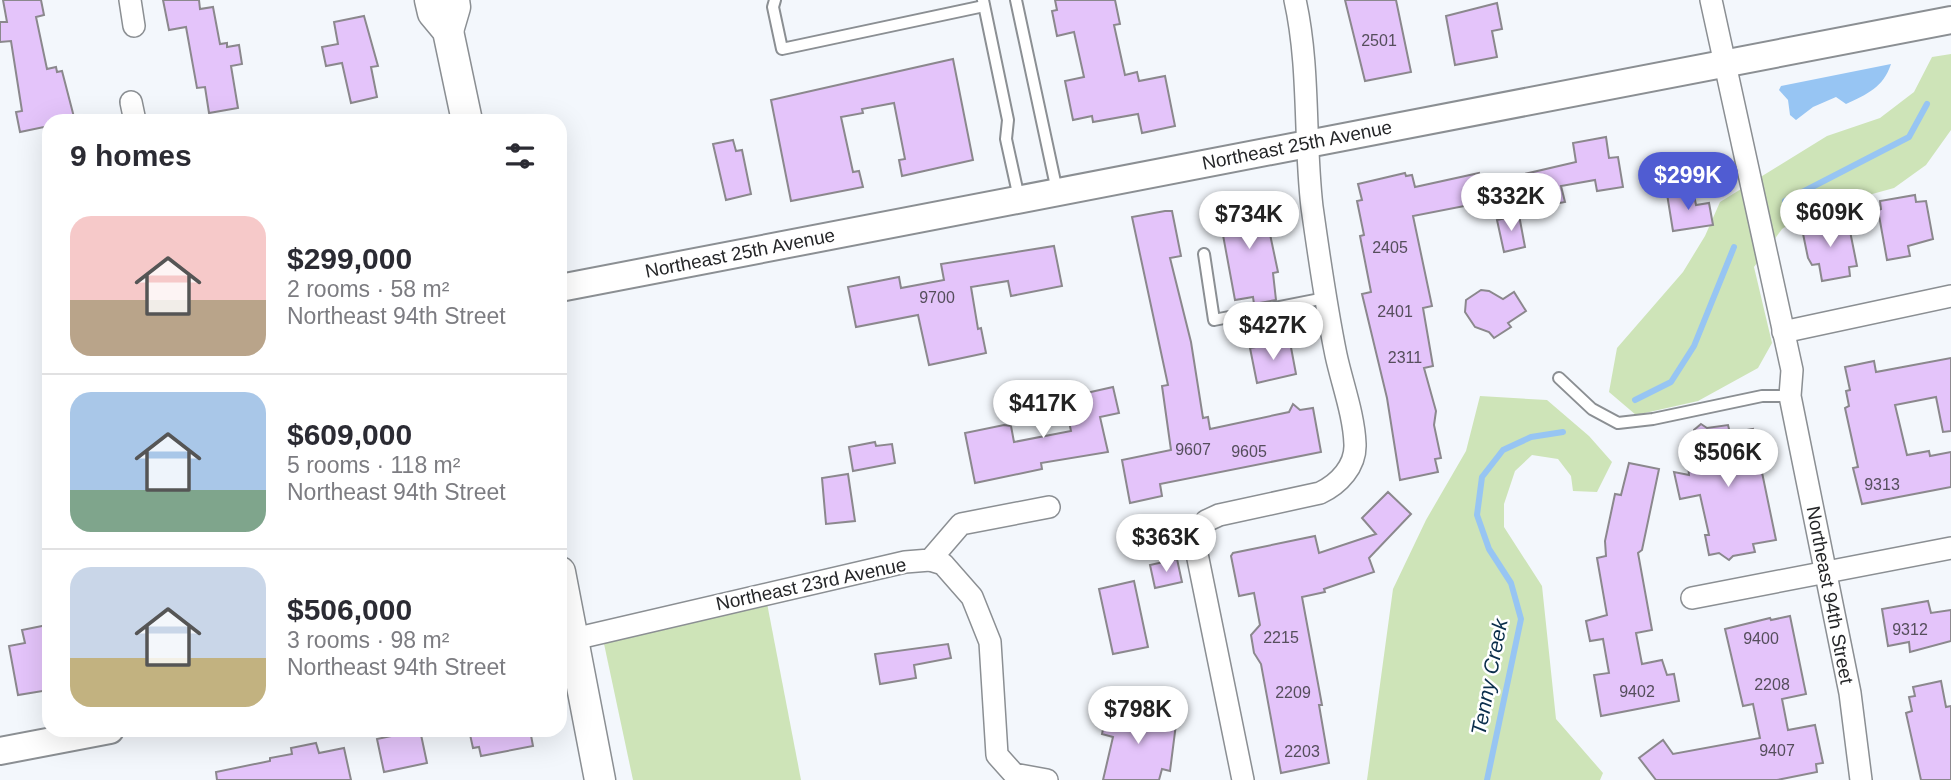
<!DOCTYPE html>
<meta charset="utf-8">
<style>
body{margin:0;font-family:Helvetica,sans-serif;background:#f7f7f7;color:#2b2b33;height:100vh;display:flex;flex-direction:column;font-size:26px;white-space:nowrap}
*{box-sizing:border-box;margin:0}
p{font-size:23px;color:#7c7c81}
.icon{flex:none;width:38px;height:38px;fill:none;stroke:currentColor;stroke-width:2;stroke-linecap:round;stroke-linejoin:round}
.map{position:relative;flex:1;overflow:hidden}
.side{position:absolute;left:42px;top:114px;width:525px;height:623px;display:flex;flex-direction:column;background:#fff;border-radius:21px;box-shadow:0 7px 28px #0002}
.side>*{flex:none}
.price{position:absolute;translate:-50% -60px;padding:0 16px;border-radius:24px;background:#fff;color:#222;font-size:23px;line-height:46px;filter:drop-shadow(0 2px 4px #0008)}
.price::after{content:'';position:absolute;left:50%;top:42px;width:21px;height:16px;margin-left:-10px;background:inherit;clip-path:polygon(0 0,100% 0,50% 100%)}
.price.selected{background:#505cd2;color:#fff}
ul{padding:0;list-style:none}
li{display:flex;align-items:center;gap:21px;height:175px;padding:0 28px}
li+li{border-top:2px solid #e1e1e2}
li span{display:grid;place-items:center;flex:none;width:196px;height:140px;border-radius:21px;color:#555}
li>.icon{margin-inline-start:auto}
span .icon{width:84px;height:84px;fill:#fffc;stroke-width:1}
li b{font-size:30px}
h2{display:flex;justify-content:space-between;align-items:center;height:84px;padding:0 28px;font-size:30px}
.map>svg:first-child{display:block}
.green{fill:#cee4b8}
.water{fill:#97c5f3}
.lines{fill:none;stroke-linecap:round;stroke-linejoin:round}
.stream{stroke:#97c5f3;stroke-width:6}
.building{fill:#e4c4fa;stroke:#8b888d;stroke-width:2}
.service-casing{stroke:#8b8f93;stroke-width:14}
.minor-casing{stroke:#8b8f93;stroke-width:24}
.tertiary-casing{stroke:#8b8f93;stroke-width:30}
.secondary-casing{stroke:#8b8f93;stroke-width:33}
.service{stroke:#fff;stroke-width:10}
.minor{stroke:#fff;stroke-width:21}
.tertiary{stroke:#fff;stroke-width:26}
.secondary{stroke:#fff;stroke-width:30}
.labels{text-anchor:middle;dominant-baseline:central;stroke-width:5;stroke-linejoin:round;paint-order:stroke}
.number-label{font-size:16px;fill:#554e5c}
.street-label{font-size:19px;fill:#252628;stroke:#fff}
.water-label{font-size:21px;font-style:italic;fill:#0a2d4b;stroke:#fff}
</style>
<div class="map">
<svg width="1951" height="780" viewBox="0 0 1951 780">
<rect width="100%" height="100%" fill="#f3f7fc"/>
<!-- green -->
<g class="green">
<polygon points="1951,54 1951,130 1926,165 1894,188 1807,212 1782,229 1754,267 1772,343 1758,368 1698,401 1636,415 1609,392 1617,348 1683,272 1705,236 1720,202 1827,136 1880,118 1914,92 1932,57"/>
<polygon points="1480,396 1547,400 1589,436 1612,462 1597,492 1573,491 1571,476 1558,459 1532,455 1515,471 1504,504 1504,527 1542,586 1556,719 1603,773 1600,780 1367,780 1393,589 1426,520 1466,451"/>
<polygon points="766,598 801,780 633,780 603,639"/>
</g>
<!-- water -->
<path class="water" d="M 1891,64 C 1883,88 1867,94 1846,104 L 1836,97 L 1813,107 L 1796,120 L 1790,115 L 1788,100 L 1779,90 L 1781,86 Z"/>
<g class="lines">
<!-- stream -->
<g class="stream">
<polyline points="1785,201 1909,137 1927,104"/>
<polyline points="1635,400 1671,382 1694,346 1734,247"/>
<polyline points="1487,780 1521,619 1511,583 1489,549 1477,515 1482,477 1503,450 1531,437 1563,432"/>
</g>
</g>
<!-- building -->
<g class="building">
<polygon points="3,0 41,0 44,15 36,17 47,69 56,67 57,72 62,71 75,121 49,121 49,126 20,132 16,112 22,111 11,41 0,42 0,22 7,22"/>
<polygon points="163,0 199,0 200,9 213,7 220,44 227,43 227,47 239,45 242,64 231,66 238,108 209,113 205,87 197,88 186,27 169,30"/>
<polygon points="1055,0 1115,0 1120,24 1114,25 1125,75 1137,72 1139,81 1165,76 1175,126 1142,133 1138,114 1093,122 1092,116 1073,120 1065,81 1084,77 1074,32 1057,36 1052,11 1057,10"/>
<polygon points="1345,0 1396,0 1411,72 1365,81"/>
<polygon points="1497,3 1502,29 1492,31 1497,57 1455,65 1446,16"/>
<polygon points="364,16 378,66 371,67 377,97 351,103 342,63 326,66 322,47 338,44 334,22"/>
<polygon points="953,59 973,160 902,176 899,160 905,159 894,103 862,109 863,113 841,117 853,172 859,171 863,187 791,201 771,100"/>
<polygon points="1606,137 1609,158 1618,157 1623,187 1597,191 1595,180 1561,186 1565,202 1543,206 1544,211 1524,216 1516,176 1576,162 1573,143"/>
<polygon points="733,140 736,151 742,150 751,194 726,200 713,144"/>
<polygon points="1405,173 1406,176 1412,175 1415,187 1479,173 1485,202 1413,216 1432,306 1423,308 1433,366 1424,368 1436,411 1434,425 1441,458 1435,459 1438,472 1400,480 1387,398 1362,294 1371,292 1360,236 1364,235 1357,201 1362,200 1358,184"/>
<polygon points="1693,190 1696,205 1709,203 1713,225 1673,231 1667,194"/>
<polygon points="1915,195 1916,202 1926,201 1933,239 1908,246 1910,256 1887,260 1878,210 1881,209 1880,201"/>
<polygon points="1258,200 1263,201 1278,272 1273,273 1276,300 1254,304 1253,297 1235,300 1218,208"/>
<polygon points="1165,211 1172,211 1181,256 1170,258 1191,342 1203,418 1208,417 1210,429 1289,412 1293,404 1300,410 1313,408 1321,452 1160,484 1162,496 1130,503 1122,460 1171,450 1162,386 1168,385 1132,217"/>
<polygon points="1519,215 1525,247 1504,252 1497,220"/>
<polygon points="1828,220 1829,228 1849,226 1857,266 1849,267 1850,276 1822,281 1819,264 1812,265 1808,258 1801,224"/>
<polygon points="1054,246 1062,286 1011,296 1008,281 971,287 978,329 981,328 986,353 929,365 918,315 856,327 848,287 899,277 901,288 944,280 941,264"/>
<polygon points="1481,290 1489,291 1503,299 1514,292 1526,311 1508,323 1511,327 1494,338 1489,332 1475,327 1465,312 1466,300"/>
<polygon points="1284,342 1290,342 1296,374 1257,383 1250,348"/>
<polygon points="1951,358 1951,431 1943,432 1936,397 1895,405 1907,455 1929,451 1930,456 1951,452 1951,487 1862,504 1853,468 1858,467 1845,408 1849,406 1846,391 1850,390 1845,367 1874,361 1876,372"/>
<polygon points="1113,387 1119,413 1100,417 1108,452 1041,463 1042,469 975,483 965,433 1004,425 1011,426 1014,442 1071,431 1064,398"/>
<polygon points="1701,424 1707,428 1728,425 1730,433 1753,429 1776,540 1753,544 1755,552 1733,556 1729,560 1719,553 1709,555 1705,535 1709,535 1700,495 1680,499 1674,472 1689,475 1685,438 1695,436 1694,430"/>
<polygon points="875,442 876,446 892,444 895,463 853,471 849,447"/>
<polygon points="1629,463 1659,469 1642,550 1638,553 1652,630 1636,633 1642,664 1662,660 1667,675 1674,674 1679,701 1601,716 1594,675 1609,673 1603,639 1590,641 1586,621 1607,615 1597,558 1606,556 1605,541 1615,494 1621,495"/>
<polygon points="848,474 855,521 826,524 822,478"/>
<polygon points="1388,492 1411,514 1369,558 1374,572 1324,589 1325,592 1302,597 1322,705 1319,705 1329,763 1281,773 1261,664 1254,653 1251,635 1260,625 1254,593 1239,596 1231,556 1233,553 1315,536 1319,553 1376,534 1362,518"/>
<polygon points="1177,559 1182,582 1155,588 1150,565"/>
<polygon points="1134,581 1148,647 1113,654 1099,589"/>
<polygon points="1928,601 1931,613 1951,610 1951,641 1910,652 1909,642 1888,646 1882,609"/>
<polygon points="1790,616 1806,694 1782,699 1788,730 1815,725 1823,763 1816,764 1817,772 1777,780 1656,780 1639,758 1663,740 1673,754 1760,738 1753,704 1743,706 1725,629 1770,618 1771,620"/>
<polygon points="47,625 49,690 18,695 9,646 25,643 22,630"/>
<polygon points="948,644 951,658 914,665 916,678 880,684 875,654"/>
<polygon points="1941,681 1946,707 1951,706 1951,780 1921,780 1906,713 1912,711 1909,697 1915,696 1913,687"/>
<polygon points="1108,707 1176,724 1170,771 1162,769 1159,780 1103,780 1113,737 1102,734"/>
<polygon points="420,730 427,763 384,772 377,739"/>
<polygon points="469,730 530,730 533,746 481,756 479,747 473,748"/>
<polygon points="316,743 319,753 344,748 351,780 217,780 216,772 270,761 270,758 292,754 291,748"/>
</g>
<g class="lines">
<defs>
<g id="service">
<polyline points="775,0 773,7 782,49 984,6"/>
<polyline points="983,0 1008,120 1006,139 1019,198"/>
<polyline points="1016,0 1057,191"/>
<polyline points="1204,254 1214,320 1325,298"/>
<polyline points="1559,378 1592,409 1618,423 1653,419 1762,396 1790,396"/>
</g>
<g id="minor">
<polyline points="130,0 134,26"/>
<polyline points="1711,0 1792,370 1790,396 1850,693 1861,780"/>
<polyline points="131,102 135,121"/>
<polyline points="1783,332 1951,296"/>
<polyline points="930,560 943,564 972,597 990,642 997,755 1014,774 1047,780"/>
<polyline points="1692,598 1951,548"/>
<polyline points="574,639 905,562 930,560 961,524 1049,507"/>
<path d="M 1243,780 L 1195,544 L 1206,521 L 1219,515 L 1320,493 C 1339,484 1356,466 1355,444 C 1354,415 1342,383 1336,355 C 1326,306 1319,257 1312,207 C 1304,139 1310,67 1295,0"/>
</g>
<g id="tertiary">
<polyline points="560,288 1951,20"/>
<polyline points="0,751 110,730"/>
</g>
<g id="secondary">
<polyline points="430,0 433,13 448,31 467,121"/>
<polyline points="448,31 455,7 454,0"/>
<polyline points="560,572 600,780"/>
</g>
</defs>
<!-- service casing -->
<use href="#service" class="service-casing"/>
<!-- minor casing -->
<use href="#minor" class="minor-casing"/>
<!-- tertiary casing -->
<use href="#tertiary" class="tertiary-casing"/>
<!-- secondary casing -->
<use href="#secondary" class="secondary-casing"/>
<!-- service -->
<use href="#service" class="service"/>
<!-- minor -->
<use href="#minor" class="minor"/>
<!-- tertiary -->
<use href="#tertiary" class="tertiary"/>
<!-- secondary -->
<use href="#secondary" class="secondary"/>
</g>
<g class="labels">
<!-- number labels -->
<g class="number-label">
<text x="1379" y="40">2501</text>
<text x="1390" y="247">2405</text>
<text x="937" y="297">9700</text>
<text x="1395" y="311">2401</text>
<text x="1405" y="357">2311</text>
<text x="1193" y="449">9607</text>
<text x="1249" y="451">9605</text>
<text x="1882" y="484">9313</text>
<text x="1910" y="629">9312</text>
<text x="1281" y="637">2215</text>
<text x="1761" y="638">9400</text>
<text x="1772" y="684">2208</text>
<text x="1637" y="691">9402</text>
<text x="1293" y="692">2209</text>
<text x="1777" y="750">9407</text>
<text x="1302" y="751">2203</text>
</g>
<!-- street labels -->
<g class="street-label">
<text transform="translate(1297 145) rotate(-11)">Northeast 25th Avenue</text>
<text transform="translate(740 253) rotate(-11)">Northeast 25th Avenue</text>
<text transform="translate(811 584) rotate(-12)">Northeast 23rd Avenue</text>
<text transform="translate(1830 595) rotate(79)">Northeast 94th Street</text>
</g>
<!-- water labels -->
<g class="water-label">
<text transform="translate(1489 677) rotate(-79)">Tenny Creek</text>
</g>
</g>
</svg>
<b class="price selected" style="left:1688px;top:212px">$299K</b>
<b class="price" style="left:1511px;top:233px">$332K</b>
<b class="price" style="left:1830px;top:249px">$609K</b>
<b class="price" style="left:1249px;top:251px">$734K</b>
<b class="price" style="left:1273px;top:362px">$427K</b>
<b class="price" style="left:1043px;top:440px">$417K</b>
<b class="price" style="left:1728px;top:489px">$506K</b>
<b class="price" style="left:1166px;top:574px">$363K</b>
<b class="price" style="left:1138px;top:746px">$798K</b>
<section class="side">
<h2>9 homes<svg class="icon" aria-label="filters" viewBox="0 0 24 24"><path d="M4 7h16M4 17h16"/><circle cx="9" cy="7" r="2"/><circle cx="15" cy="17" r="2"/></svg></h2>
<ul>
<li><span style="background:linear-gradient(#f6c9c9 60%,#b9a48a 0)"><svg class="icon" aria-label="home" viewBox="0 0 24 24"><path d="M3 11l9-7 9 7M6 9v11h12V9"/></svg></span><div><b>$299,000</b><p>2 rooms · 58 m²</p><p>Northeast 94th Street</p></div></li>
<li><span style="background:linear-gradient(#a9c7e8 70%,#7fa58c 0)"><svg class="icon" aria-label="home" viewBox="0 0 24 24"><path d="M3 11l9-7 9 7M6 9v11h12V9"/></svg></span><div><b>$609,000</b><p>5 rooms · 118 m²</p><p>Northeast 94th Street</p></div></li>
<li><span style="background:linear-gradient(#c9d6e8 65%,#c2b280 0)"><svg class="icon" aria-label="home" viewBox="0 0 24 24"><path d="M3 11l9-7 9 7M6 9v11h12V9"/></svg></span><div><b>$506,000</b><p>3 rooms · 98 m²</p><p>Northeast 94th Street</p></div></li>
</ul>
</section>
</div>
